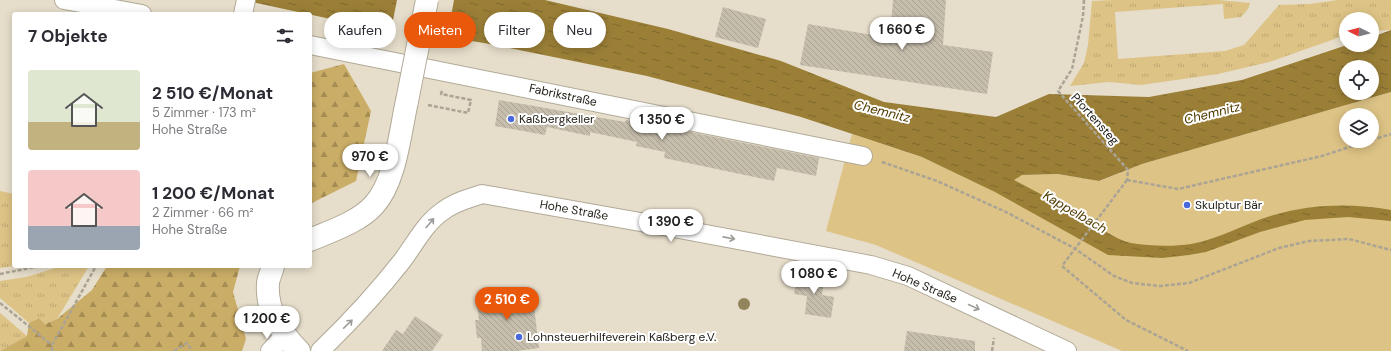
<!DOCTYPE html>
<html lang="de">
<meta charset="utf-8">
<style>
body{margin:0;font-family:"DM Sans",sans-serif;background:#f2f2f3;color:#2b2b33;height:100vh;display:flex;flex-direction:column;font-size:15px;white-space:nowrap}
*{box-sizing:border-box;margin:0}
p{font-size:13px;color:#7c7c81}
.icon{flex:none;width:22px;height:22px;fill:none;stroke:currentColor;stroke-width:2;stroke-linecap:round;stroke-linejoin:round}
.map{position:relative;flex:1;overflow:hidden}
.sheet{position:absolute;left:12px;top:12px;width:300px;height:256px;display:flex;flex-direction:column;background:#fff;border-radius:4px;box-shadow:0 2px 10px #0003}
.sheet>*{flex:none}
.top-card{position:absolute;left:324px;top:12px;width:380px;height:36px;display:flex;gap:8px}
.needle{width:26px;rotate:276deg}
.buttons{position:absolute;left:1339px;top:12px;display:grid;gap:8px}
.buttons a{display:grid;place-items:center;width:40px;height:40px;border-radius:50%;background:#fff;box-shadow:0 2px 10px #0003;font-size:20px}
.price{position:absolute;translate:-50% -34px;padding:0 9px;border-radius:14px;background:#fff;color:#222;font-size:13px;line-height:26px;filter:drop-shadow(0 1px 2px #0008)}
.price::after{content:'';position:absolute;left:50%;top:24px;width:12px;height:9px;margin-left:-6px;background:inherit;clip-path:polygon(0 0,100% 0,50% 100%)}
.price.selected{background:#ea580c;color:#fff}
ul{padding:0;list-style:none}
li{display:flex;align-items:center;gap:12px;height:100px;padding:0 16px}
li span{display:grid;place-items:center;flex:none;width:112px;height:80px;border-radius:4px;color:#555}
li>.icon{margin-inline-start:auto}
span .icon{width:48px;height:48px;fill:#fffc;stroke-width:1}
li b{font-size:17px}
h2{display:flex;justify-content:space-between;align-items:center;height:48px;padding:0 16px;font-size:17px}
.pill{padding:0 14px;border-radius:18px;background:#fff;box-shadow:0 2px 10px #0003;font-size:14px;line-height:36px}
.pill.selected{background:#ea580c;color:#fff}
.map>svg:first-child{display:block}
.grass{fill:url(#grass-tufts)}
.forest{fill:url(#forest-firs)}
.park{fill:#ddc385;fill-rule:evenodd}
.water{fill:url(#water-ripples);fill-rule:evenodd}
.pier{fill:#e6ddca}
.building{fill:url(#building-back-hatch)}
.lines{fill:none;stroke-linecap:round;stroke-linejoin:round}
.street-casing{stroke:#b1aa97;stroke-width:20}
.secondary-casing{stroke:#b1aa97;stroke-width:24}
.path{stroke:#aba495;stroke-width:2.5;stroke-dasharray:4 2;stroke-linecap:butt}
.street{stroke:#fff;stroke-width:18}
.secondary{stroke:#fff;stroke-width:22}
.secondary-bridge-casing{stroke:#b1aa97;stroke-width:24;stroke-linecap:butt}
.secondary-bridge{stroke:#fff;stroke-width:22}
.tree{fill:#94845b}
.oneway{stroke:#9d9c98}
.poi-dot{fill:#4769dc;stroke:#fff;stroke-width:1.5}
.labels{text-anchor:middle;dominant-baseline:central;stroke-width:4;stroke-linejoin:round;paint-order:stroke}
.street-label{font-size:12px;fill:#25221b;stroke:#fff}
.poi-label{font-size:12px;fill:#25221b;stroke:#fff;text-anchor:start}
.water-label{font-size:13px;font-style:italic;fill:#503c00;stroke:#fff}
</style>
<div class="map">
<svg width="1391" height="351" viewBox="0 0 1391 351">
<defs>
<pattern id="grass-tufts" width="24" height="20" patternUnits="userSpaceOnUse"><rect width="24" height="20" fill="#ddc385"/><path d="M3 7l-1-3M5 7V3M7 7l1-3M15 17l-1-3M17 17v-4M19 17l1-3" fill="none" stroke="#bea772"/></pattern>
<pattern id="forest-firs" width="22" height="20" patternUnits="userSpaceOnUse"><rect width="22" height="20" fill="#caad66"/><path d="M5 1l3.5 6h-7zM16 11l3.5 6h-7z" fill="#a48c53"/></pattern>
<pattern id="water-ripples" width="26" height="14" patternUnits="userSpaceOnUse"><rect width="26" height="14" fill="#9b7f37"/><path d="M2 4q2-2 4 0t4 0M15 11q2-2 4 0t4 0" fill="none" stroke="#7e682e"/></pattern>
<pattern id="building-back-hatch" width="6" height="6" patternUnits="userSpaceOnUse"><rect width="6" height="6" fill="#c6beac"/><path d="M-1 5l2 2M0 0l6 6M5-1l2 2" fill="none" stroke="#aaa393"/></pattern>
</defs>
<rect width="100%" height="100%" fill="#e6ddca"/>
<!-- grass -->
<g class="grass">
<polygon points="1113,0 1218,0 1250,3 1248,9 1241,17 1224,19 1223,4 1115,12 1118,59 1225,51 1244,45 1279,5 1309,4 1338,0 1391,0 1391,30 1372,31 1372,19 1346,19 1346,35 1269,62 1218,74 1141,85 1109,82 1070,86 1084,63 1088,45 1092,1"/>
<polygon points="0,191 14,194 15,266 0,268"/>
<polygon points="62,266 89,266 57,319 45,324 39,318 29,323 0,298 0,281 26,277"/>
<polygon points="0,313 27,336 0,351"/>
</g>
<!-- forest -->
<g class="forest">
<polygon points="344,64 371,111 356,181 310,204 310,73"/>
<polygon points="107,266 240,266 233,292 246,339 242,351 0,351 27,336 29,323 39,318 45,324 57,319 92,290"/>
</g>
<!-- park -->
<path class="park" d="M 1391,92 L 1391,351 L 1122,351 L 876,245 L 826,231 L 852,134 L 922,157 L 1021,175 L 1058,174 L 1100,181 L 1142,164 ZM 1346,115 L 1372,115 L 1372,141 L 1346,141 Z"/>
<!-- water -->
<path class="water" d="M 242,0 L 545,0 L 668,29 L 781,61 L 884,102 L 996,117 L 1049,94 L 1149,97 L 1242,80 L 1347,45 L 1372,45 L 1372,37 L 1391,30 L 1391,92 L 1142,164 L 1099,181 L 1058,174 L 1022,175 L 1014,180 C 1038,193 1062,205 1086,219 C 1100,227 1114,239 1131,243 C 1150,246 1172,247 1191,244 C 1220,239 1246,223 1274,215 C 1311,204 1353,203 1391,210 L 1391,221 L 1348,217 L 1305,220 L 1260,232 L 1206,252 L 1189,255 L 1162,258 L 1108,255 L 995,192 L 922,157 L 801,117 L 647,76 L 484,43 L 326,18 ZM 1346,67 L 1372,67 L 1372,93 L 1346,93 Z"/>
<!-- pier -->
<polygon class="pier" points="397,0 454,0 447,39 391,30"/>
<!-- building -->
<g class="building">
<polygon points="893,0 946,0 943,45 993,52 987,94 800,65 808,24 890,38"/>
<polygon points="723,7 766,19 758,48 715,37"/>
<polygon points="499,100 625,122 626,120 641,122 819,158 816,176 777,168 774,181 664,158 665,152 636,146 637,142 590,132 590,136 547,127 545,135 495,126"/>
<polygon points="798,272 825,276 822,295 834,297 831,318 805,314 807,296 794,294"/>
<polygon points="519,288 519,292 532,290 539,348 517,351 482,351 481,338 477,338 475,320 479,320 476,297 489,295 488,292"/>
<polygon points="415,316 443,335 432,351 382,351 396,330 403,334"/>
<polygon points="907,331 975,341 975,351 904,351"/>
</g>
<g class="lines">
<defs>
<g id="street">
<polyline points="64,0 142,14"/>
<polyline points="243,14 246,0"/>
<polyline points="310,45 863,156"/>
<polyline points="270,351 284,336"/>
<path d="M 320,351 C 349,323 377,293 402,261 C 415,244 425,223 443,211 C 454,202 468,199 482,194 L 663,226 L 871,265 L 908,276 L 1067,351"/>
</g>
<g id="secondary">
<path d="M 310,240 C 331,231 359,222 374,205 C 396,181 400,132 407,101"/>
<path d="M 273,266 C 272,272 268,278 268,284 C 266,311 282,334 299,351"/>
</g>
</defs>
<!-- street casing -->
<use href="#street" class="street-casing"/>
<!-- secondary casing -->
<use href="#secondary" class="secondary-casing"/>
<!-- path -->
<g class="path">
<polyline points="1084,0 1083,16 1072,69 1058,91 1128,170 1127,180"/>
<polyline points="428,105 468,113 471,100 441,94 442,91"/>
<polyline points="1372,140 1391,134"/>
<polyline points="882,162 937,181 1006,212 1074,248 1114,276 1132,283 1160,286 1189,283 1279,248 1309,241 1349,239 1391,250"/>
<polyline points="1127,180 1062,266 1126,320 1188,351"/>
<polyline points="1127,180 1178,189 1322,156 1368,141"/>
<polyline points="0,274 40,266"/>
<polyline points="0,303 52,345"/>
<polyline points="52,351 52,345 96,266"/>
<polyline points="174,351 187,343 192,351"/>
<polyline points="992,351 994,338"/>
</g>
<!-- street -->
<use href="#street" class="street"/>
<!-- secondary -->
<use href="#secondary" class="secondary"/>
<defs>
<polyline id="secondary-bridge" points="407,101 427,0"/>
</defs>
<!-- secondary-bridge casing -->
<use href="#secondary-bridge" class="secondary-bridge-casing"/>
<!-- secondary-bridge -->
<use href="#secondary-bridge" class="secondary-bridge"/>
</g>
<!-- trees -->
<circle class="tree" cx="744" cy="304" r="6"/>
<!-- one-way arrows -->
<defs><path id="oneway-shaft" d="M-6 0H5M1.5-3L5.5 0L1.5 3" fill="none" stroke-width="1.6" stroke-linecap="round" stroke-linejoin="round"/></defs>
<g class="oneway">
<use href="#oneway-shaft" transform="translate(430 223) rotate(-50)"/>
<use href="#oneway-shaft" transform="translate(729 238) rotate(11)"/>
<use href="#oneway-shaft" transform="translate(974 307) rotate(25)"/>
<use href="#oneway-shaft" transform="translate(348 324) rotate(-44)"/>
</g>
<!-- markers -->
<g class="poi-dot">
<circle cx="511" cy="119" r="4"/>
<circle cx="1187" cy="205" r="4"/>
<circle cx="519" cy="337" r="4"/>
</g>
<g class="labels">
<!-- street labels -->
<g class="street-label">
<text transform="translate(563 95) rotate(12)">Fabrikstraße</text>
<text transform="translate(1095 119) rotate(48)">Pfortensteg</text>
<text transform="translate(574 210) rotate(10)">Hohe Straße</text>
<text transform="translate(925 286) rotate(23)">Hohe Straße</text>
</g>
<!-- poi labels -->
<g class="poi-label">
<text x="519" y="119">Kaßbergkeller</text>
<text x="1195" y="205">Skulptur Bär</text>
<text x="527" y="337">Lohnsteuerhilfeverein Kaßberg e.V.</text>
</g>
<!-- water labels -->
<g class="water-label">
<text transform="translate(882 111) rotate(14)">Chemnitz</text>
<text transform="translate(1212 113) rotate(-14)">Chemnitz</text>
<text transform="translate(1075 212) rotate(30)">Kappelbach</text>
</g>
</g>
</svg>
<div class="buttons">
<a><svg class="needle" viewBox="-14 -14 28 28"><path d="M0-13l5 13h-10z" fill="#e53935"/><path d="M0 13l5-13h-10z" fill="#7c7c81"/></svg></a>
<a><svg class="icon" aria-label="locate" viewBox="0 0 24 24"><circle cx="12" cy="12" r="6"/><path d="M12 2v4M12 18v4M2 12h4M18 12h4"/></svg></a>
<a><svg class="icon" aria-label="layers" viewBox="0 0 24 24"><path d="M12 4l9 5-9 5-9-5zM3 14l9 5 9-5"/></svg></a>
</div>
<b class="price" style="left:902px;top:51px">1 660 €</b>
<b class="price" style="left:662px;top:141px">1 350 €</b>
<b class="price" style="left:370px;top:178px">970 €</b>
<b class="price" style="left:671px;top:243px">1 390 €</b>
<b class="price" style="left:814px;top:295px">1 080 €</b>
<b class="price selected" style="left:507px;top:321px">2 510 €</b>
<b class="price" style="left:267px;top:340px">1 200 €</b>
<div class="top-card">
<a class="pill">Kaufen</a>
<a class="pill selected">Mieten</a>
<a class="pill">Filter</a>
<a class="pill">Neu</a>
</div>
<section class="sheet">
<h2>7 Objekte<svg class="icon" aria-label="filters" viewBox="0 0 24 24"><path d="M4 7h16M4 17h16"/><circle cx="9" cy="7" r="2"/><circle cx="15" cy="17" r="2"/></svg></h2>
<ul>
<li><span style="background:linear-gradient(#dfe7d0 65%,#c2b280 0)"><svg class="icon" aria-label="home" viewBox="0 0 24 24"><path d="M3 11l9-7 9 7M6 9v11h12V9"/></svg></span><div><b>2 510 €/Monat</b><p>5 Zimmer · 173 m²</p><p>Hohe Straße</p></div></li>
<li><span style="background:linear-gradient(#f6c9c9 70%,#9aa5b1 0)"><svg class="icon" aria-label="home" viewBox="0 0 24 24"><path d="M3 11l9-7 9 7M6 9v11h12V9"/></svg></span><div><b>1 200 €/Monat</b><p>2 Zimmer · 66 m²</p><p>Hohe Straße</p></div></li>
</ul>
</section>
</div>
